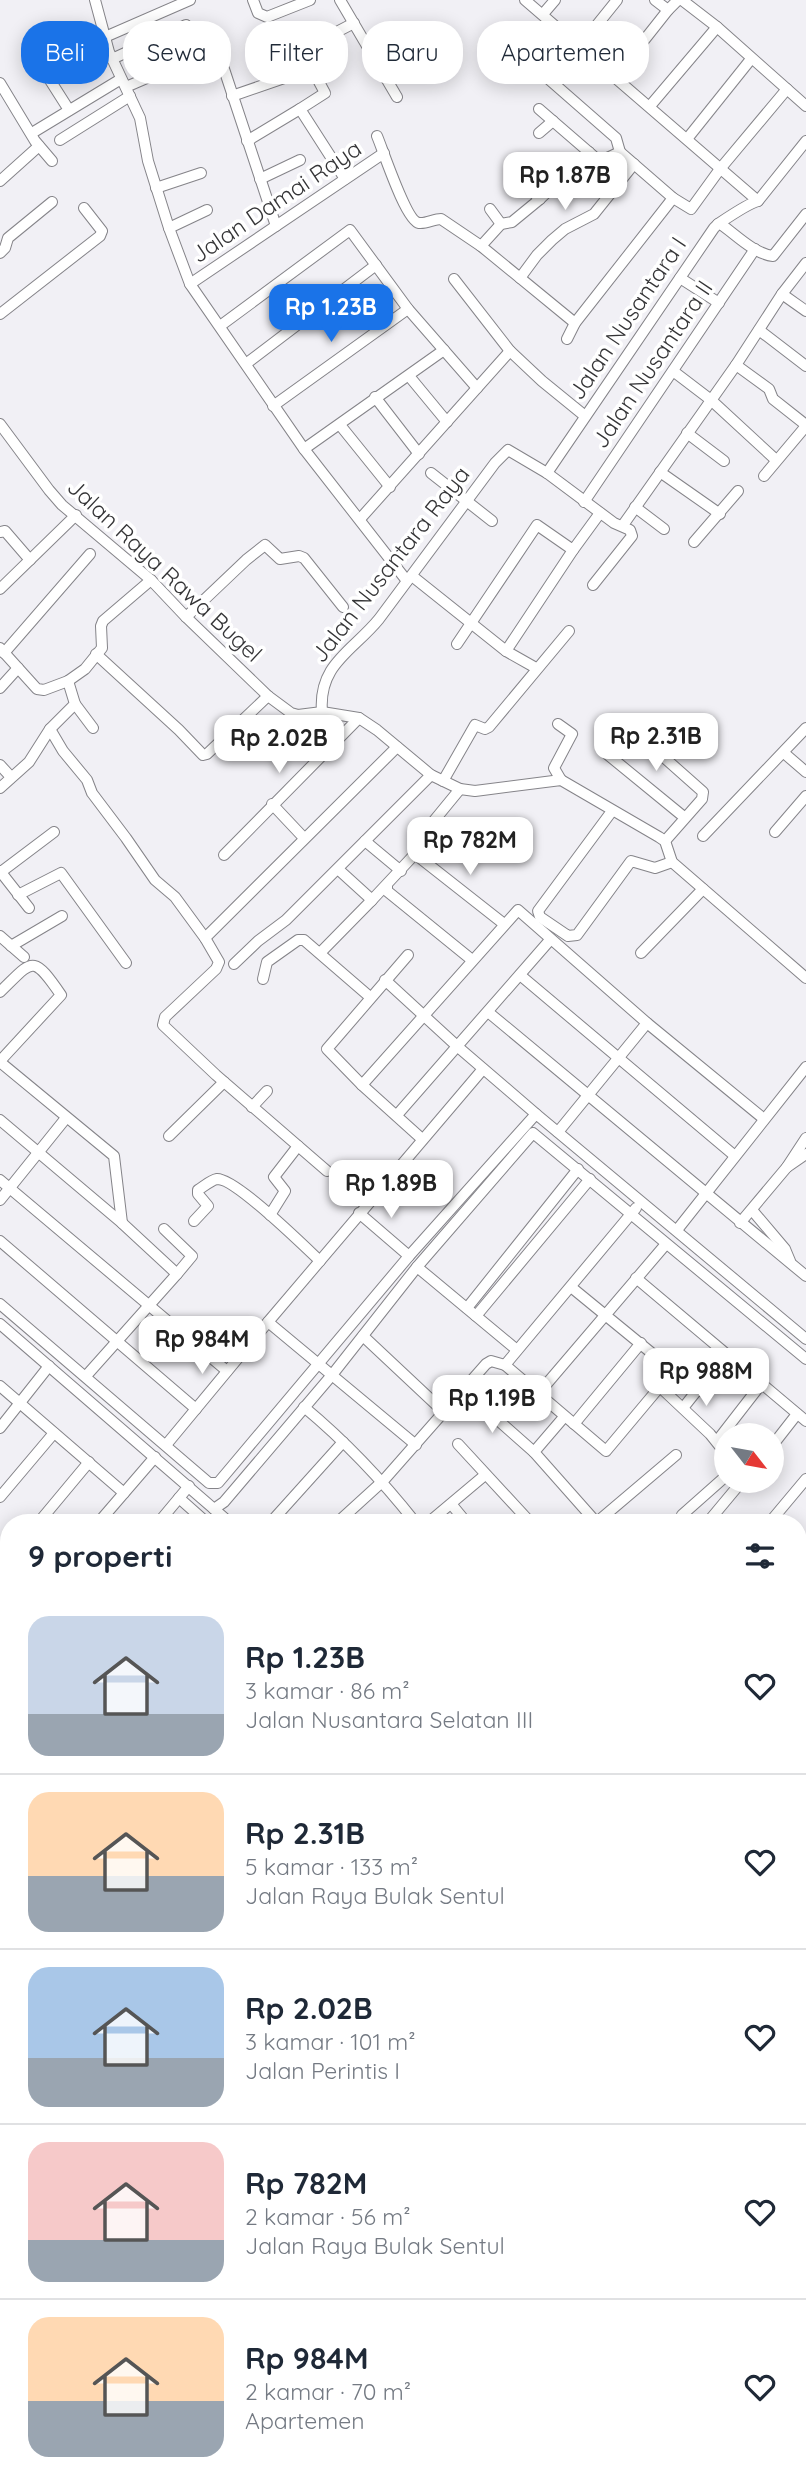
<!DOCTYPE html>
<html lang="id">
<meta charset="utf-8">
<style>
body{margin:0;font-family:Quicksand,sans-serif;background:#f2f2f3;color:#1f2937;height:100vh;display:flex;flex-direction:column;font-size:26px;white-space:nowrap}
*{box-sizing:border-box;margin:0}
p{font-size:23px;color:#747a83}
.icon{flex:none;width:38px;height:38px;fill:none;stroke:currentColor;stroke-width:2;stroke-linecap:round;stroke-linejoin:round}
.map{position:relative;flex:1;overflow:hidden}
.drawer{position:absolute;left:0px;top:1514px;width:807px;height:975px;display:flex;flex-direction:column;background:#fff;border-radius:28px 28px 0 0;box-shadow:0 4px 18px #0003}
.drawer>*{flex:none}
.top-card{position:absolute;left:21px;top:21px;width:765px;height:63px;display:flex;gap:14px}
.needle{width:46px;rotate:121deg}
.fabs{position:absolute;left:714px;top:1423px;display:grid;gap:14px}
.fabs a{display:grid;place-items:center;width:70px;height:70px;border-radius:50%;background:#fff;box-shadow:0 4px 18px #0003;font-size:35px}
.price{position:absolute;translate:-50% -60px;padding:0 16px;border-radius:14px;background:#fff;color:#222;font-size:23px;line-height:46px;filter:drop-shadow(0 2px 4px #0008)}
.price::after{content:'';position:absolute;left:50%;top:42px;width:21px;height:16px;margin-left:-10px;background:inherit;clip-path:polygon(0 0,100% 0,50% 100%)}
.price.active{background:#1a73e8;color:#fff}
ul{padding:0;list-style:none}
li{display:flex;align-items:center;gap:21px;height:175px;padding:0 28px}
li+li{border-top:2px solid #e0e1e3}
li span{display:grid;place-items:center;flex:none;width:196px;height:140px;border-radius:21px;color:#555}
li>.icon{margin-inline-start:auto}
span .icon{width:84px;height:84px;fill:#fffc;stroke-width:1}
li b{font-size:30px}
h2{display:flex;justify-content:space-between;align-items:center;height:84px;padding:0 28px;font-size:30px}
.chip{padding:0 24px;border-radius:28px;background:#fff;box-shadow:0 4px 18px #0003;font-size:24px;line-height:63px}
.chip.active{background:#1a73e8;color:#fff}
.map>svg:first-child{display:block}
.industrial{fill:#f8dfe9}
.lines{fill:none;stroke-linecap:round;stroke-linejoin:round}
.street-casing{stroke:#858489;stroke-width:12}
.secondary-casing{stroke:#858489;stroke-width:18}
.primary-casing{stroke:#858489;stroke-width:19}
.street{stroke:#fff;stroke-width:10}
.secondary{stroke:#fff;stroke-width:16}
.primary{stroke:#fff;stroke-width:18}
.labels{text-anchor:middle;dominant-baseline:central;stroke-width:7;stroke-linejoin:round;paint-order:stroke}
.street-label{font-size:23px;fill:#353537;stroke:#fff}
</style>
<div class="map">
<svg width="806" height="2488" viewBox="0 0 806 2488">
<rect width="100%" height="100%" fill="#f1f0f5"/>
<!-- industrial -->
<polygon class="industrial" points="806,1869 806,1965 798,1953 798,1874"/>
<g class="lines">
<defs>
<g id="street">
<polyline points="95,0 109,52 140,118 148,161 169,228 190,284 304,449 407,581"/>
<polyline points="253,0 258,13 267,17 310,0"/>
<polyline points="340,0 397,97"/>
<polyline points="525,0 758,201"/>
<polyline points="655,0 668,10"/>
<polyline points="682,0 717,27 806,106"/>
<polyline points="543,14 555,0"/>
<polyline points="105,37 190,0"/>
<polyline points="580,46 617,0"/>
<polyline points="520,54 616,138 620,152"/>
<polyline points="34,55 69,110"/>
<polyline points="112,59 186,25"/>
<polyline points="224,69 276,226"/>
<polyline points="615,77 668,10 678,0"/>
<polyline points="0,83 35,141 52,161"/>
<polyline points="126,87 193,58"/>
<polyline points="232,96 287,77"/>
<polyline points="650,106 717,27"/>
<polyline points="539,109 598,160 603,160 620,152 673,198 691,209 720,169 787,89"/>
<polyline points="32,133 121,79"/>
<polyline points="539,133 553,121"/>
<path d="M 377,136 C 383,150 406,221 419,223 C 426,224 434,219 441,219 L 481,246 L 575,323"/>
<polyline points="687,139 751,59"/>
<polyline points="60,140 130,96"/>
<polyline points="247,141 300,109"/>
<polyline points="260,179 300,160"/>
<polyline points="345,179 300,109 325,93 302,50 354,23"/>
<polyline points="520,180 540,199"/>
<polyline points="0,181 39,146"/>
<polyline points="156,188 201,173"/>
<polyline points="490,209 501,224"/>
<path d="M 718,224 C 727,218 749,203 758,201 L 806,141"/>
<polyline points="169,228 207,210"/>
<polyline points="481,246 501,224 512,222 540,199 589,152"/>
<polyline points="0,253 5,248 8,238 52,202"/>
<polyline points="520,278 537,255 552,240 565,229 594,214 634,164"/>
<polyline points="680,278 719,303"/>
<polyline points="454,279 510,351 542,381 585,416"/>
<polyline points="190,284 384,153"/>
<polyline points="782,294 806,311"/>
<polyline points="0,314 100,236 102,231 84,208"/>
<polyline points="220,326 350,230 408,309 477,388"/>
<polyline points="759,330 806,366"/>
<polyline points="567,339 575,323 673,198"/>
<polyline points="247,363 376,265"/>
<polyline points="736,365 769,389 773,399 806,425"/>
<polyline points="673,371 711,400 776,460"/>
<polyline points="409,376 447,422"/>
<polyline points="375,397 419,454"/>
<polyline points="273,406 408,309"/>
<polyline points="0,424 49,490 62,505 151,580 186,617 268,696 291,713 298,715 322,712 359,718 377,730 431,775 460,789 475,791 561,780 659,837 665,841 672,862 806,978"/>
<polyline points="340,425 390,487"/>
<polyline points="687,433 724,461"/>
<polyline points="304,449 444,350"/>
<polyline points="660,472 720,514"/>
<polyline points="431,473 492,521"/>
<path d="M 547,473 L 714,228 L 718,224 L 722,225 C 737,236 755,254 773,256 L 806,214"/>
<polyline points="764,476 806,426"/>
<polyline points="584,502 755,249"/>
<polyline points="635,507 664,529"/>
<polyline points="360,519 510,351"/>
<polyline points="623,525 736,365 782,294 806,263"/>
<polyline points="0,532 5,531 30,560"/>
<polyline points="694,542 738,491"/>
<polyline points="412,576 506,651 536,668"/>
<polyline points="0,589 76,515"/>
<polyline points="186,617 246,560 265,545 280,559 299,556 304,558 343,607"/>
<polyline points="457,644 537,525 573,550 600,513"/>
<polyline points="0,648 37,689 44,690 68,681"/>
<polyline points="506,651 573,550"/>
<polyline points="4,653 90,554"/>
<polyline points="96,654 179,730 203,755 207,754 268,696"/>
<polyline points="0,688 18,668"/>
<polyline points="75,704 93,728"/>
<path d="M 322,712 C 318,664 353,651 379,619 L 495,463 L 508,450 L 547,473 L 614,523 L 630,530 L 632,536 L 593,585"/>
<polyline points="558,724 572,734 554,768 561,780"/>
<polyline points="50,729 63,751 87,780 92,793 126,838 155,880 175,897 205,938 219,962 216,969 165,1017 163,1025 216,1075 327,1171"/>
<polyline points="784,753 806,772"/>
<polyline points="0,765 11,777"/>
<polyline points="443,781 475,725 485,729 489,727 569,631"/>
<polyline points="0,788 29,762 50,729 75,704 68,681 85,669 102,648 101,626 103,621 151,580"/>
<polyline points="272,804 304,838"/>
<polyline points="612,811 538,911 540,917 568,936 577,935 631,861 655,868 672,862"/>
<polyline points="775,832 806,796"/>
<polyline points="703,836 806,728"/>
<polyline points="365,841 401,871"/>
<polyline points="665,841 702,799 703,792 632,729 627,729 607,754 684,817"/>
<polyline points="415,854 504,924"/>
<polyline points="224,855 359,718"/>
<polyline points="0,871 29,908"/>
<polyline points="1,872 54,832"/>
<polyline points="387,886 387,891 472,960"/>
<polyline points="18,895 61,873 126,963"/>
<polyline points="371,901 415,854 428,828 460,789"/>
<polyline points="0,936 24,957"/>
<polyline points="205,938 397,747"/>
<polyline points="11,946 62,916"/>
<polyline points="320,953 372,900 339,870"/>
<polyline points="641,953 703,889"/>
<polyline points="408,955 327,1049 362,1085 422,1139"/>
<polyline points="234,964 258,941 286,920 431,775"/>
<polyline points="520,975 735,1156"/>
<polyline points="263,979 267,962 298,940 304,940 370,997"/>
<polyline points="385,980 458,1047 536,1114"/>
<path d="M 0,992 C 33,960 32,953 61,995 L 0,1061"/>
<polyline points="488,1012 806,1276"/>
<polyline points="0,1062 114,1156 122,1223"/>
<polyline points="362,1085 518,910 647,1023 764,1119"/>
<polyline points="252,1107 267,1091"/>
<polyline points="397,1115 550,940"/>
<polyline points="0,1120 122,1223 177,1274 86,1376"/>
<polyline points="558,1132 647,1023"/>
<polyline points="169,1136 224,1082"/>
<polyline points="787,1167 806,1154"/>
<polyline points="0,1180 227,1371"/>
<polyline points="0,1200 66,1118"/>
<polyline points="752,1210 785,1249 790,1261"/>
<polyline points="359,1213 409,1256"/>
<polyline points="270,1215 285,1191 274,1177 298,1146"/>
<path d="M 194,1221 L 208,1206 L 198,1194 L 198,1190 C 203,1187 211,1180 217,1179 C 235,1178 304,1246 320,1261"/>
<polyline points="740,1223 787,1167 806,1138"/>
<polyline points="164,1229 192,1256 177,1274"/>
<polyline points="677,1230 806,1067"/>
<polyline points="0,1241 196,1409"/>
<polyline points="417,1267 517,1350"/>
<polyline points="636,1278 806,1421"/>
<polyline points="571,1287 698,1391"/>
<polyline points="0,1304 209,1483 218,1483 409,1256 536,1114 806,1339"/>
<polyline points="467,1308 578,1169"/>
<polyline points="476,1316 590,1179"/>
<polyline points="0,1324 214,1509 224,1502 332,1375 417,1267 533,1133 806,1359"/>
<polyline points="363,1336 444,1412"/>
<polyline points="505,1365 606,1451 673,1371"/>
<polyline points="0,1386 124,1493"/>
<polyline points="660,1387 710,1434 726,1454"/>
<polyline points="464,1390 534,1452"/>
<polyline points="538,1394 666,1244"/>
<path d="M 304,1407 C 346,1442 382,1480 415,1522"/>
<polyline points="683,1408 726,1354"/>
<polyline points="564,1417 534,1452 596,1522"/>
<polyline points="574,1424 641,1343"/>
<polyline points="0,1428 49,1366"/>
<polyline points="717,1441 762,1383"/>
<polyline points="458,1444 530,1522"/>
<polyline points="166,1445 268,1322"/>
<polyline points="416,1445 268,1322 483,1069"/>
<polyline points="772,1446 797,1414"/>
<polyline points="0,1497 54,1433"/>
<polyline points="179,1498 206,1522"/>
<polyline points="452,1505 466,1522"/>
<polyline points="214,1509 229,1522"/>
<polyline points="39,1522 89,1462"/>
<polyline points="99,1522 155,1457"/>
<polyline points="159,1522 189,1486"/>
<polyline points="271,1522 343,1442"/>
<polyline points="338,1522 383,1481 486,1364 491,1361 505,1365 636,1208"/>
<polyline points="429,1522 485,1475"/>
<polyline points="597,1522 676,1455"/>
<polyline points="687,1522 682,1515 726,1476"/>
<polyline points="708,1522 743,1480"/>
<polyline points="770,1522 806,1479"/>
<polyline points="798,1538 806,1545"/>
<polyline points="0,1570 9,1559"/>
<polyline points="798,1596 806,1603"/>
<polyline points="798,1614 806,1609"/>
<polyline points="0,1649 9,1658"/>
<polyline points="798,1655 806,1651"/>
<polyline points="798,1678 806,1674"/>
<polyline points="0,1680 9,1664"/>
<polyline points="798,1731 806,1726"/>
<polyline points="0,1738 9,1743"/>
<polyline points="0,1781 9,1788"/>
<polyline points="798,1786 806,1781"/>
<polyline points="0,1907 9,1912"/>
<polyline points="798,1969 804,1962"/>
<polyline points="798,2022 806,2032"/>
<polyline points="798,2090 806,2099"/>
<polyline points="798,2124 806,2116"/>
<polyline points="0,2157 9,2166"/>
<polyline points="0,2288 9,2282"/>
<polyline points="0,2346 9,2341"/>
<polyline points="0,2394 9,2405"/>
<polyline points="0,2468 9,2461"/>
<polyline points="75,2480 83,2488"/>
<polyline points="333,2480 341,2488"/>
<polyline points="398,2480 405,2488"/>
<polyline points="55,2488 64,2480"/>
<polyline points="96,2488 107,2480"/>
<polyline points="159,2488 170,2480"/>
<polyline points="272,2488 281,2480"/>
<polyline points="704,2488 710,2480"/>
<polyline points="780,2488 785,2480"/>
</g>
<polyline id="secondary" points="0,2007 9,2008"/>
<g id="primary">
<polyline points="798,2337 806,2332"/>
<polyline points="576,2488 589,2480"/>
</g>
</defs>
<!-- street casing -->
<use href="#street" class="street-casing"/>
<!-- secondary casing -->
<use href="#secondary" class="secondary-casing"/>
<!-- primary casing -->
<use href="#primary" class="primary-casing"/>
<!-- street -->
<use href="#street" class="street"/>
<!-- secondary -->
<use href="#secondary" class="secondary"/>
<!-- primary -->
<use href="#primary" class="primary"/>
</g>
<g class="labels">
<!-- street labels -->
<g class="street-label">
<text transform="translate(276 201) rotate(-34)">Jalan Damai Raya</text>
<text transform="translate(627 318) rotate(-56)">Jalan Nusantara I</text>
<text transform="translate(652 364) rotate(-56)">Jalan Nusantara II</text>
<text transform="translate(390 564) rotate(-52)">Jalan Nusantara Raya</text>
<text transform="translate(165 570) rotate(43)">Jalan Raya Rawa Bugel</text>
</g>
</g>
</svg>
<div class="fabs">
<a><svg class="needle" viewBox="-14 -14 28 28"><path d="M0-13l5 13h-10z" fill="#e53935"/><path d="M0 13l5-13h-10z" fill="#747a83"/></svg></a>
</div>
<b class="price" style="left:565px;top:212px">Rp 1.87B</b>
<b class="price active" style="left:331px;top:344px">Rp 1.23B</b>
<b class="price" style="left:656px;top:773px">Rp 2.31B</b>
<b class="price" style="left:279px;top:775px">Rp 2.02B</b>
<b class="price" style="left:470px;top:877px">Rp 782M</b>
<b class="price" style="left:391px;top:1220px">Rp 1.89B</b>
<b class="price" style="left:202px;top:1376px">Rp 984M</b>
<b class="price" style="left:706px;top:1408px">Rp 988M</b>
<b class="price" style="left:492px;top:1435px">Rp 1.19B</b>
<div class="top-card">
<a class="chip active">Beli</a>
<a class="chip">Sewa</a>
<a class="chip">Filter</a>
<a class="chip">Baru</a>
<a class="chip">Apartemen</a>
</div>
<section class="drawer">
<h2>9 properti<svg class="icon" aria-label="filters" viewBox="0 0 24 24"><path d="M4 7h16M4 17h16"/><circle cx="9" cy="7" r="2"/><circle cx="15" cy="17" r="2"/></svg></h2>
<ul>
<li><span style="background:linear-gradient(#c9d6e8 70%,#9aa5b1 0)"><svg class="icon" aria-label="home" viewBox="0 0 24 24"><path d="M3 11l9-7 9 7M6 9v11h12V9"/></svg></span><div><b>Rp 1.23B</b><p>3 kamar · 86 m²</p><p>Jalan Nusantara Selatan III</p></div><svg class="icon" aria-label="heart" viewBox="0 0 24 24"><path d="M12 20l-8-8c-3-5 5-10 8-4 3-6 11-1 8 4z"/></svg></li>
<li><span style="background:linear-gradient(#ffd9b3 60%,#9aa5b1 0)"><svg class="icon" aria-label="home" viewBox="0 0 24 24"><path d="M3 11l9-7 9 7M6 9v11h12V9"/></svg></span><div><b>Rp 2.31B</b><p>5 kamar · 133 m²</p><p>Jalan Raya Bulak Sentul</p></div><svg class="icon" aria-label="heart" viewBox="0 0 24 24"><path d="M12 20l-8-8c-3-5 5-10 8-4 3-6 11-1 8 4z"/></svg></li>
<li><span style="background:linear-gradient(#a9c7e8 65%,#9aa5b1 0)"><svg class="icon" aria-label="home" viewBox="0 0 24 24"><path d="M3 11l9-7 9 7M6 9v11h12V9"/></svg></span><div><b>Rp 2.02B</b><p>3 kamar · 101 m²</p><p>Jalan Perintis I</p></div><svg class="icon" aria-label="heart" viewBox="0 0 24 24"><path d="M12 20l-8-8c-3-5 5-10 8-4 3-6 11-1 8 4z"/></svg></li>
<li><span style="background:linear-gradient(#f6c9c9 70%,#9aa5b1 0)"><svg class="icon" aria-label="home" viewBox="0 0 24 24"><path d="M3 11l9-7 9 7M6 9v11h12V9"/></svg></span><div><b>Rp 782M</b><p>2 kamar · 56 m²</p><p>Jalan Raya Bulak Sentul</p></div><svg class="icon" aria-label="heart" viewBox="0 0 24 24"><path d="M12 20l-8-8c-3-5 5-10 8-4 3-6 11-1 8 4z"/></svg></li>
<li><span style="background:linear-gradient(#ffd9b3 60%,#9aa5b1 0)"><svg class="icon" aria-label="home" viewBox="0 0 24 24"><path d="M3 11l9-7 9 7M6 9v11h12V9"/></svg></span><div><b>Rp 984M</b><p>2 kamar · 70 m²</p><p>Apartemen</p></div><svg class="icon" aria-label="heart" viewBox="0 0 24 24"><path d="M12 20l-8-8c-3-5 5-10 8-4 3-6 11-1 8 4z"/></svg></li>
</ul>
</section>
</div>
